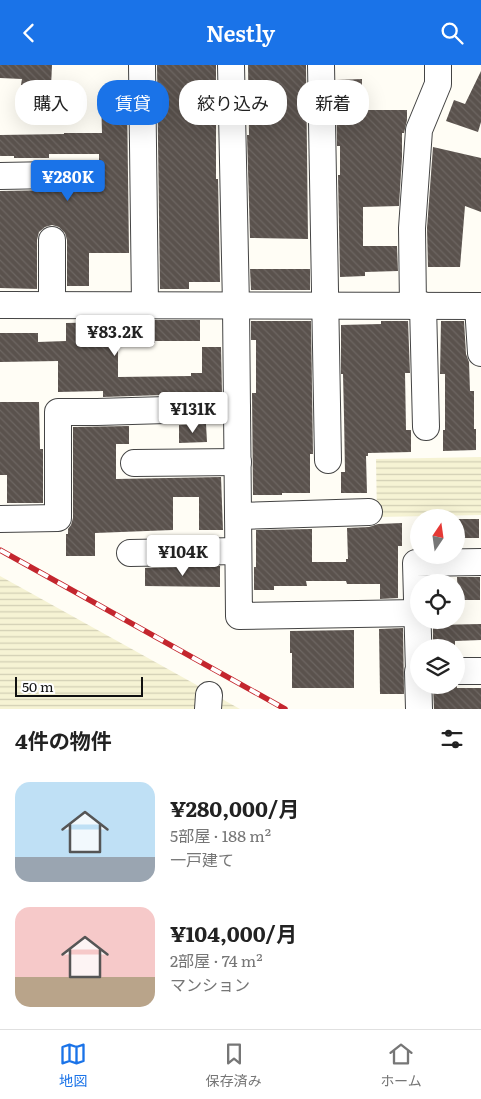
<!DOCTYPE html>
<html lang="ja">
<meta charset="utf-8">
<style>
body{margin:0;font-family:Literata,"Noto Sans JP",serif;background:#f2f2f2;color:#222;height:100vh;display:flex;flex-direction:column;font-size:19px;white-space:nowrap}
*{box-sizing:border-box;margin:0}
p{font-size:16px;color:#767676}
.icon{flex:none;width:28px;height:28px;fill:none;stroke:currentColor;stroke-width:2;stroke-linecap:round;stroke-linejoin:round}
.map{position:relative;height:644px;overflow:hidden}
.panel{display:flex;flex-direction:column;background:#fff;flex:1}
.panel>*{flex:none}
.banner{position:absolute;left:15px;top:15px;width:451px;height:45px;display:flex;gap:10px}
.needle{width:32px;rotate:13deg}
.buttons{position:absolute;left:410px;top:444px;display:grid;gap:10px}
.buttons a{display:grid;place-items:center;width:55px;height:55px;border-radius:50%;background:#fff;box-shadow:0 5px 20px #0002;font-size:25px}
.scale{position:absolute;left:15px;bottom:12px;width:128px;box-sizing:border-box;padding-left:5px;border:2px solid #111;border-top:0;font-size:14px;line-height:18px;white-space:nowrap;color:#111;-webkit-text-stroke:4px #fff;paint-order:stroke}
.price{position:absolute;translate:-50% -42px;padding:0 11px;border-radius:5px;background:#fff;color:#222;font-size:16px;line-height:32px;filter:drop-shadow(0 1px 2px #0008)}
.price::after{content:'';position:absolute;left:50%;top:30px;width:15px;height:11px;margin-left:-8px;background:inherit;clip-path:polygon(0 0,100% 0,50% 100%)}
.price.selected{background:#1a73e8;color:#fff}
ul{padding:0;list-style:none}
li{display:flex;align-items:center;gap:15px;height:125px;padding:0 15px}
li span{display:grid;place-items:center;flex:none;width:140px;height:100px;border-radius:15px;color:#555}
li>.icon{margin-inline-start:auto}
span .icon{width:60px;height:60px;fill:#fffc;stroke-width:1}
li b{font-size:21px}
h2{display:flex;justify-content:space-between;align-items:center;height:60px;padding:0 15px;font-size:21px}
.chip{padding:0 18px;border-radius:20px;background:#fff;box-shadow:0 5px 20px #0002;font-size:18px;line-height:45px}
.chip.selected{background:#1a73e8;color:#fff}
header{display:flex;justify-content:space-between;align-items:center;height:65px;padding:0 15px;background:#1a73e8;color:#fff;font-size:22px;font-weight:600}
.tabs{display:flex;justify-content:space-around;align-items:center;height:70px;border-top:1px solid #e0e0e0;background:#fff;font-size:14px;color:#767676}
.tabs a{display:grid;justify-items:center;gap:2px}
.tabs .selected{color:#1a73e8}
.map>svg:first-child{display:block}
.farmland{fill:url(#farmland-rules)}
.building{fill:url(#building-back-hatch)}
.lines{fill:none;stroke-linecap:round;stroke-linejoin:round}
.minor-casing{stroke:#444;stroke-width:28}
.minor{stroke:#fff;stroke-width:26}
.rail-casing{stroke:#c4262e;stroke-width:5.5}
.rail{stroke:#fff;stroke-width:4;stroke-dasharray:11;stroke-linecap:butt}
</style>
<header><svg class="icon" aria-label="back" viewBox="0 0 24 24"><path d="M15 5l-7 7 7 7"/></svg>Nestly<svg class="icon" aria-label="search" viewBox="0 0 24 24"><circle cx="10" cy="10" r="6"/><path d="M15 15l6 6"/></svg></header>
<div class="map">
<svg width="481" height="644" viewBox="0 0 481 644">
<defs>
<pattern id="farmland-rules" width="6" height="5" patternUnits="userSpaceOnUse" patternTransform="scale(1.25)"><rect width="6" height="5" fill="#f6f3d4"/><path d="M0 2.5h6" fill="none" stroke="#d2cfb5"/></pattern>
<pattern id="building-back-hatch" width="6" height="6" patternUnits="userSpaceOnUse" patternTransform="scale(1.25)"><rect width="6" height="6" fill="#5a524d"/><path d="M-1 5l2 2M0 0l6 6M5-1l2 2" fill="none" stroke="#6d6662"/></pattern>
</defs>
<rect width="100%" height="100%" fill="#fffdf5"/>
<!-- farmland -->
<g class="farmland">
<polygon points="481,392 481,450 377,452 376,394"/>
<polygon points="0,511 240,644 0,644"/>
</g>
<!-- building -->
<g class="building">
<polygon points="0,0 52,0 51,22 21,20 22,14 0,13"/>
<polygon points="157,0 216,0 216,114 218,114 220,217 189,217 189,224 160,224"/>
<polygon points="248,0 306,0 308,174 250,173 247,70 249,70"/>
<polygon points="481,6 481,57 478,67 446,56 454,35 465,39"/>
<polygon points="362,14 362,45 407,45 407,55 404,68 402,68 402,92 399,141 363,142 363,181 397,181 398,206 365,207 365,211 340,212 338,110 340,110 340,81 337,81 336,15"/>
<polygon points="101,33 127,33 129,188 89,188 89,221 67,221 67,175 65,168 59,162 52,160 45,162 39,167 37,175 37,224 0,223 0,126 54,125 61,123 64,120 99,120 99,89 49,89 49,93 14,93 14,91 0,91 0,70 64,69 64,68 102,68"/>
<polygon points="433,82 481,93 481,147 465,141 460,202 428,202 427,163"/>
<polygon points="250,204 310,204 310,225 251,225"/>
<polygon points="117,255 200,255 200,276 155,276 155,278 118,279 118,312 191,311 191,308 202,308 202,282 221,282 222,328 103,332 103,326 58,327 58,296 0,297 0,268 38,268 38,277 66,276 66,258 117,257"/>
<polygon points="251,256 311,256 313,389 310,389 310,428 282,428 282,430 253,430 252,328 256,328 256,275 251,275"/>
<polygon points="381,256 408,256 410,308 405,308 406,365 411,365 411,387 368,388 368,391 366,391 367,428 341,428 341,407 345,407 344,351 343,309 341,309 341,260 381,259"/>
<polygon points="441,256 464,256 466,289 469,297 470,326 474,326 474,364 476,364 476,385 443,386 443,365 445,365 445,309 440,309"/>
<polygon points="0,337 39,337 40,384 43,384 43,438 7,438 7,410 0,410"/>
<polygon points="206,359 207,377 179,378 179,360"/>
<polygon points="129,361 129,379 116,379 116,414 221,412 223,465 199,465 199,432 173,432 173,465 95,468 95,491 66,491 66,469 68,469 68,464 71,460 73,453 73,362"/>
<rect x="456" y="454" width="23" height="19"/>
<polygon points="402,458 402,481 398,481 398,533 380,534 380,519 347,519 346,516 306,516 307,521 274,521 274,525 254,525 254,502 256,502 256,465 312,464 312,497 346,497 346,494 348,494 347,463 369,462 378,459"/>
<polygon points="220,501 220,522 145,521 145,503"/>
<polygon points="457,512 480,512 480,535 458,535"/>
<polygon points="481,559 481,575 455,576 455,582 433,582 433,560"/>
<polygon points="403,563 404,629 380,629 379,564"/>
<polygon points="354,565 354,623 292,623 292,588 290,588 290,566"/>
<polygon points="433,620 452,620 457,621 457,623 481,623 481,644 434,644"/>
</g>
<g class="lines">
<defs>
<g id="minor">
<polyline points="142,0 145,240"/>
<polyline points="231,0 236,241 239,551 417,548"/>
<polyline points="321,0 328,395"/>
<polyline points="0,111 54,110"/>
<polyline points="0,240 481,241"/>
<polyline points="52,240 52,175"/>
<polyline points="423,240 426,362"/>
<polyline points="413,241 412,163 419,65 438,19 438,0"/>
<polyline points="478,241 481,288"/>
<polyline points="134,398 238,397"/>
<polyline points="238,451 369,447"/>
<polyline points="0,454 58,453 58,347 97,347 237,343"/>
<polyline points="130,488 238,486"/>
<polyline points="456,606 481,606"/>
<polyline points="418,607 419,644"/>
<polyline points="419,607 416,498 481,497"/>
<polyline points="208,644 209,630"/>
</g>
</defs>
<!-- minor casing -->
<use href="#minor" class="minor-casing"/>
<!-- minor -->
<use href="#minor" class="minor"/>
<defs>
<polyline id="rail" points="0,485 285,644"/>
</defs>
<!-- rail casing -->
<use href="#rail" class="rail-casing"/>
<!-- rail -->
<use href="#rail" class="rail"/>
</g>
</svg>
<div class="buttons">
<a><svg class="needle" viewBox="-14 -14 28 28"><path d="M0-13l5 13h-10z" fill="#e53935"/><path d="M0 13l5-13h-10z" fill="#767676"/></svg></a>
<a><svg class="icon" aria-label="locate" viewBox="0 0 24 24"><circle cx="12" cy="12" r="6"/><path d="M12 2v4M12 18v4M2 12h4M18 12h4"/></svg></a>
<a><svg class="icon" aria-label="layers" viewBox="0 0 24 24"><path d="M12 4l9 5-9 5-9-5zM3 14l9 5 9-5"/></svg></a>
</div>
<div class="scale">50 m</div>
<b class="price selected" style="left:68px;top:137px">¥280K</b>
<b class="price" style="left:115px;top:292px">¥83.2K</b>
<b class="price" style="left:193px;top:369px">¥131K</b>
<b class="price" style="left:183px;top:512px">¥104K</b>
<div class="banner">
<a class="chip">購入</a>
<a class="chip selected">賃貸</a>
<a class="chip">絞り込み</a>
<a class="chip">新着</a>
</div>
</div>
<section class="panel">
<h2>4件の物件<svg class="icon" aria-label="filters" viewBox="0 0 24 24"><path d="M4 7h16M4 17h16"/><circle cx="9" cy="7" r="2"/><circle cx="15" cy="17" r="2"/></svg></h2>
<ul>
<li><span style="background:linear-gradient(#bfe0f5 75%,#9aa5b1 0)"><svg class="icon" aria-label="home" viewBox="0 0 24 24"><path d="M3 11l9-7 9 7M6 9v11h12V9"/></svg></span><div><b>¥280,000/月</b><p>5部屋 · 188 m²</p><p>一戸建て</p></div></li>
<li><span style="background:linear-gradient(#f6c9c9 70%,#b9a48a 0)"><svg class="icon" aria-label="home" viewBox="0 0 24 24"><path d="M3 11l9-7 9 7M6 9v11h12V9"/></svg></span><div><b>¥104,000/月</b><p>2部屋 · 74 m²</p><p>マンション</p></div></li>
</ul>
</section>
<nav class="tabs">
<a class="selected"><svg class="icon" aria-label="map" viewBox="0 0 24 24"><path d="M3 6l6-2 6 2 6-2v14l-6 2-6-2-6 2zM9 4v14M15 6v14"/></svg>地図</a>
<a><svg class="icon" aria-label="saved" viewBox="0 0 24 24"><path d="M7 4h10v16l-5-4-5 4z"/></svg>保存済み</a>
<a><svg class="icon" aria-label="home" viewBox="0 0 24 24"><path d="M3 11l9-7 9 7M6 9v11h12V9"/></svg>ホーム</a>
</nav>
